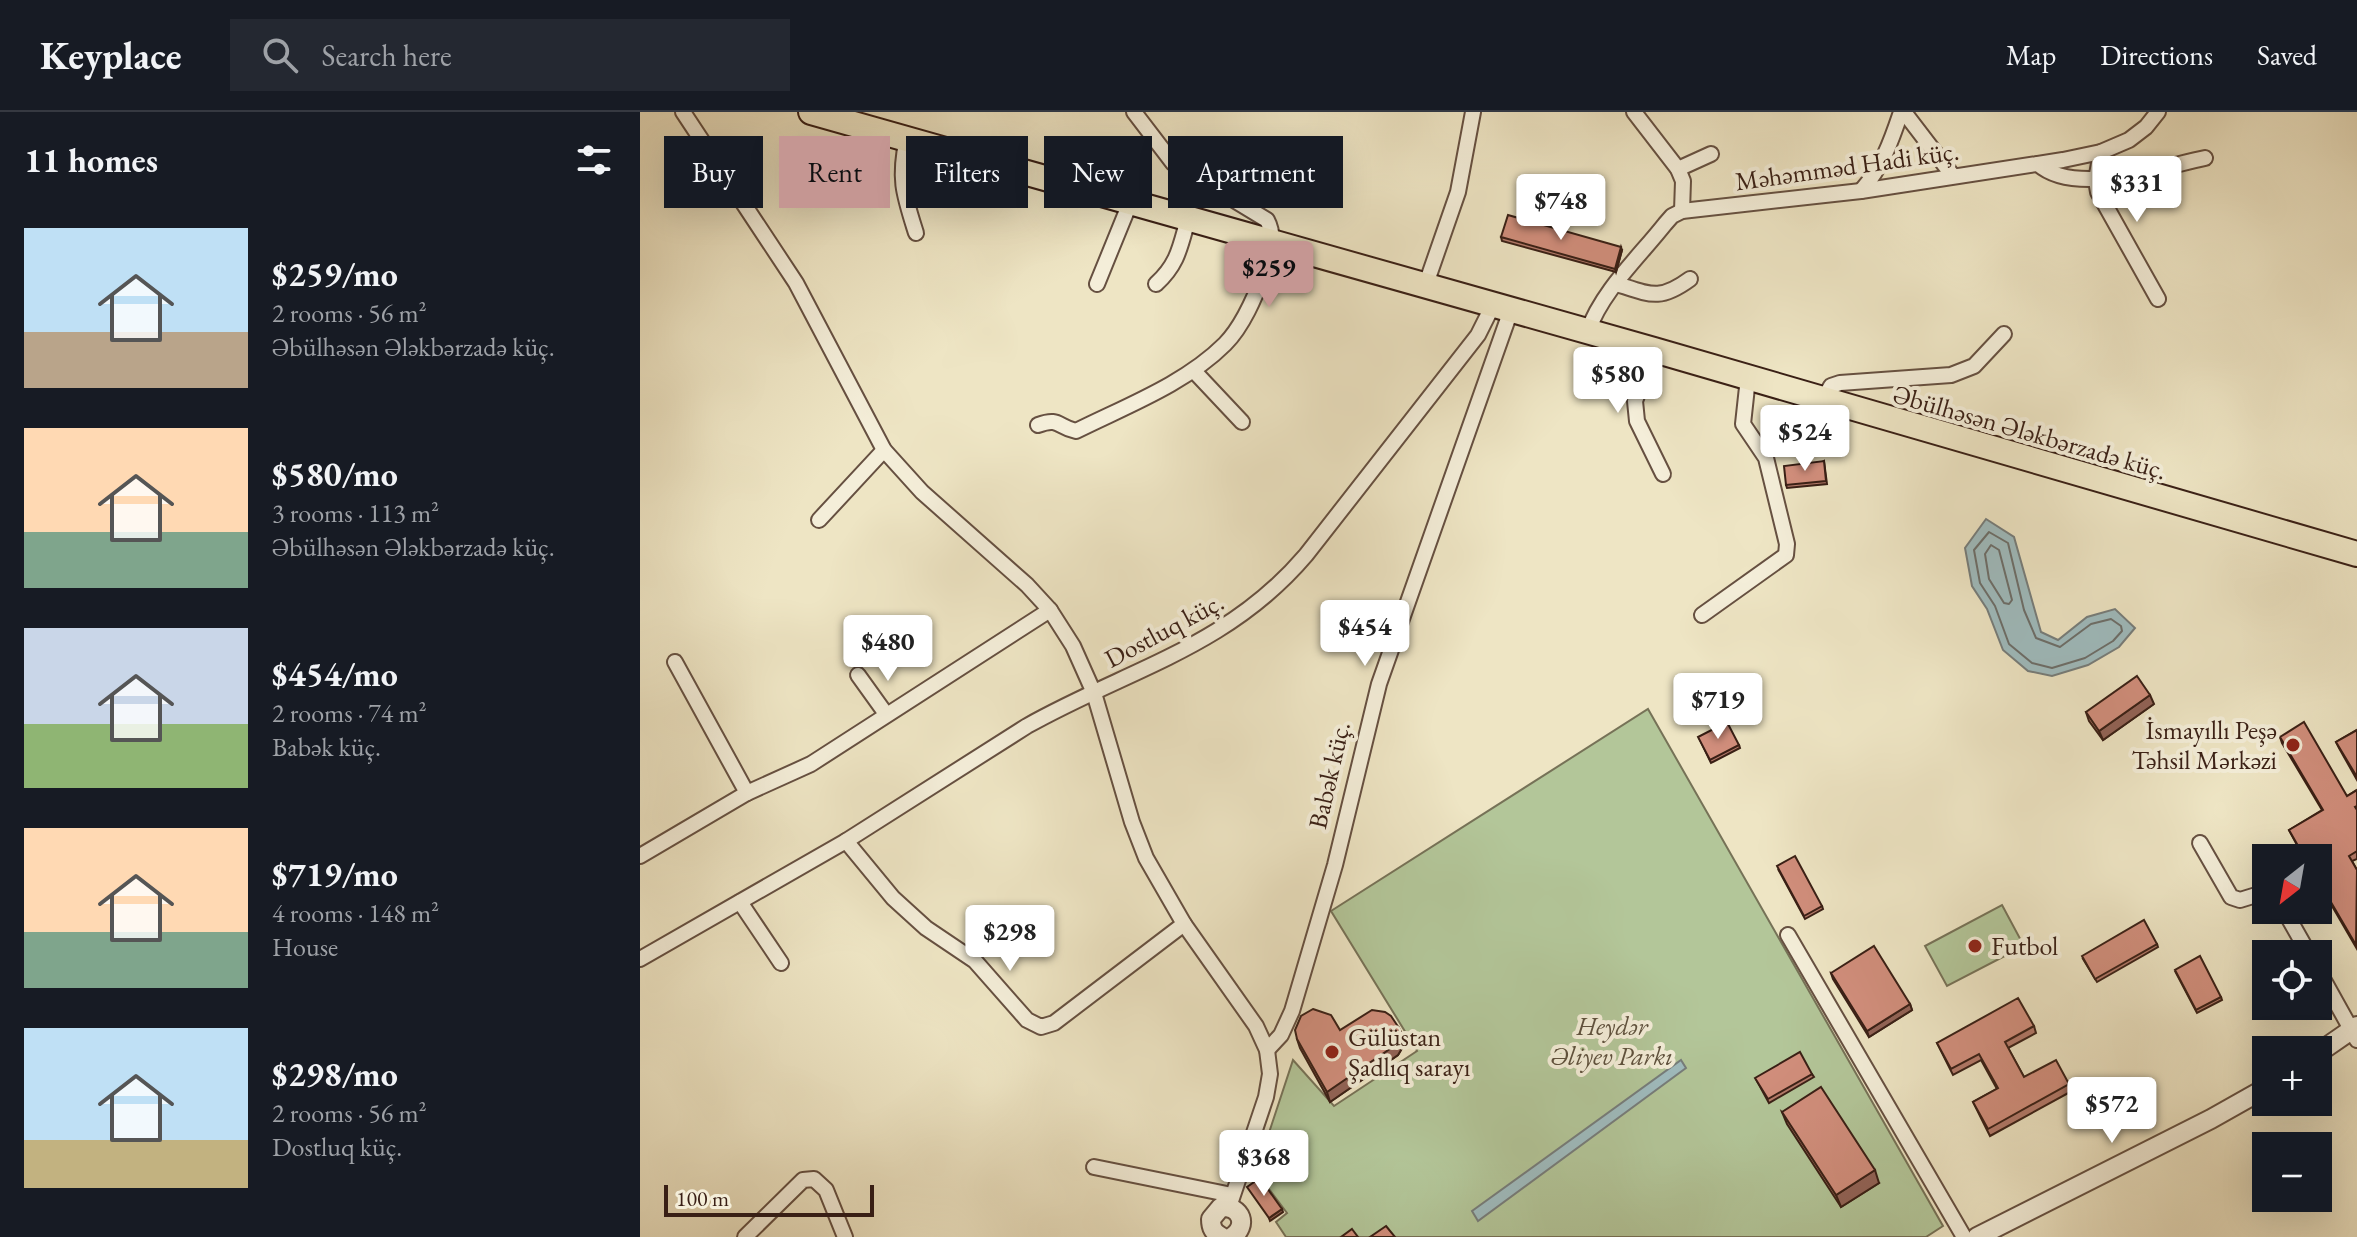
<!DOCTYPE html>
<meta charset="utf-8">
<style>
body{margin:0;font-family:"EB Garamond",serif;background:#242831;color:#f1f3f6;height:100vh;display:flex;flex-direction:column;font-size:30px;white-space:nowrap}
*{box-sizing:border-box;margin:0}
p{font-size:26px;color:#9ea1a6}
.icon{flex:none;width:44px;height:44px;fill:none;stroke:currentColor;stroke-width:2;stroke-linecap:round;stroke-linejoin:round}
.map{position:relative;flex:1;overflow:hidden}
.panel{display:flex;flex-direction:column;background:#171b24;width:640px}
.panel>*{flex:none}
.guide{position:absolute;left:24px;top:24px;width:760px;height:72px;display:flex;gap:16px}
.needle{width:52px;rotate:211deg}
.controls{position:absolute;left:1612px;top:732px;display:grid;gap:16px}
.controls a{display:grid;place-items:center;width:80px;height:80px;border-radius:0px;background:#171b24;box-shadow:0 8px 32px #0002;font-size:40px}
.scale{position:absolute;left:24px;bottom:20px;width:210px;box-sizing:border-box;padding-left:8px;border:4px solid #391f15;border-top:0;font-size:22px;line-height:28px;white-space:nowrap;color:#391f15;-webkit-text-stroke:6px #f4eed9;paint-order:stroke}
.price{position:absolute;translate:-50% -68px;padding:0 18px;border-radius:8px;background:#fff;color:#222;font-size:26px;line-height:52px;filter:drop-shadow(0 2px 4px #0008)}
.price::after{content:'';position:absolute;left:50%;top:48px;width:24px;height:18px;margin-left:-12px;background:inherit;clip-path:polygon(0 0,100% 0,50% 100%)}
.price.active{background:#c59692;color:#111}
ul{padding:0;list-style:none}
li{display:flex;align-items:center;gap:24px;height:200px;padding:0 24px}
li span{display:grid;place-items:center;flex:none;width:224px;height:160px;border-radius:0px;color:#555}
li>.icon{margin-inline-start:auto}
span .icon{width:96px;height:96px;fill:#fffc;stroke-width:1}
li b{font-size:34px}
h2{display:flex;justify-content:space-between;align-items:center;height:96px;padding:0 24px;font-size:34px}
.tag{padding:0 28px;border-radius:0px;background:#171b24;box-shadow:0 8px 32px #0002;font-size:28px;line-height:72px}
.tag.active{background:#c59692;color:#111}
header{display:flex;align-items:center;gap:48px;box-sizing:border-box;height:112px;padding:0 40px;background:#171b24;border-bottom:2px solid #363941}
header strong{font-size:38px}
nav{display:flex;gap:44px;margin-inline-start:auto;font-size:28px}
.search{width:560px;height:72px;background:#242831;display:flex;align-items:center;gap:20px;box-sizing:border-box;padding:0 28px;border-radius:0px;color:#9ea1a6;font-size:30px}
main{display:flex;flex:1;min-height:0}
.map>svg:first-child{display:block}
.green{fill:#b3c699;stroke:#767257;stroke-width:2}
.water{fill:#9fbcbf;stroke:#767d7b;stroke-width:2}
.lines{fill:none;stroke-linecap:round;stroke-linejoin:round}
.shore{stroke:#6c6e6a;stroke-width:2}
.minor-casing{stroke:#665041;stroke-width:18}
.tertiary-casing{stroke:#665041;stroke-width:22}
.primary-casing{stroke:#391f15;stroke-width:28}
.minor{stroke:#f4eed9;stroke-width:14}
.tertiary{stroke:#f4eed9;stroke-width:18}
.primary{stroke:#eee5c4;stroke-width:24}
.wall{fill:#b47a6b;stroke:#391f15;stroke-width:2}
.shaded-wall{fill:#926357;stroke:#391f15;stroke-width:2}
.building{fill:#d18e7c;stroke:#391f15;stroke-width:2}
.poi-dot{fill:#8f2418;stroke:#f4eed9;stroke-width:3}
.labels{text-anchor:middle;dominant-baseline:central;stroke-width:8;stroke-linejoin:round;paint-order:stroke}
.street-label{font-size:26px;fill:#391f15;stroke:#f4eed9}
.poi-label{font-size:26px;fill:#391f15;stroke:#f4eed9;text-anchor:start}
.park-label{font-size:26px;font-style:italic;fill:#5e513d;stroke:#f4eed9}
</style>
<header>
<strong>Keyplace</strong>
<div class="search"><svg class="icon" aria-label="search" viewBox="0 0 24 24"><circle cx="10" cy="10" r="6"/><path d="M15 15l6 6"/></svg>Search here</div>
<nav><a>Map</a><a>Directions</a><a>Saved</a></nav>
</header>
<main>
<section class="panel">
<h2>11 homes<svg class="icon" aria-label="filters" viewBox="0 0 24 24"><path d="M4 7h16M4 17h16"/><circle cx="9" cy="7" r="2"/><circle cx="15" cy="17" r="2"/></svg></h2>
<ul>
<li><span style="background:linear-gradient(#bfe0f5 65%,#b9a48a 0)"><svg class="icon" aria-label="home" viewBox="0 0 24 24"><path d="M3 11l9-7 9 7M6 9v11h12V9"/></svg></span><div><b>$259/mo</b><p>2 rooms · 56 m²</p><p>Əbülhəsən Ələkbərzadə küç.</p></div></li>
<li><span style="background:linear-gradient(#ffd9b3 65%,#7fa58c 0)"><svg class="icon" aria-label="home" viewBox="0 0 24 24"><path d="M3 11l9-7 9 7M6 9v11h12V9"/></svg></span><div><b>$580/mo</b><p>3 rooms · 113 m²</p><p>Əbülhəsən Ələkbərzadə küç.</p></div></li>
<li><span style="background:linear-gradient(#c9d6e8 60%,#8fb573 0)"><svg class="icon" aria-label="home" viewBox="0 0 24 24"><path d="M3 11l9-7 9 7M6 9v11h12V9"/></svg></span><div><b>$454/mo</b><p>2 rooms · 74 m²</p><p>Babək küç.</p></div></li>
<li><span style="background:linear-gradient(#ffd9b3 65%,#7fa58c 0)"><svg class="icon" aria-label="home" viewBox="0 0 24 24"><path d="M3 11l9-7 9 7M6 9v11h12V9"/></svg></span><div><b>$719/mo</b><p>4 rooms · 148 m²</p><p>House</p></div></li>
<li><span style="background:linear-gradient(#bfe0f5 70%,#c2b280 0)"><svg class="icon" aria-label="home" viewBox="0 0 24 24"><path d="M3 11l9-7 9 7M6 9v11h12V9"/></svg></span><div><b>$298/mo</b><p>2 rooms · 56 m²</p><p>Dostluq küç.</p></div></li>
</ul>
</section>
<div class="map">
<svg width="1717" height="1125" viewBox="0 0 1717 1125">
<rect width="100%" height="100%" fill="#eee5c4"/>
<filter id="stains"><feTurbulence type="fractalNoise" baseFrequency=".0025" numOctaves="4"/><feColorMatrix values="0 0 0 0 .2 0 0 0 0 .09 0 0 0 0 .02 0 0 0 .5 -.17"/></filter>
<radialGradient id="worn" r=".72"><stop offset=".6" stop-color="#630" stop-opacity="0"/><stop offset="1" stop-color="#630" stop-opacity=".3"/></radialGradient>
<!-- green -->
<g class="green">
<polygon points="1008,597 1303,1114 1286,1125 646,1125 636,1110 647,1101 616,1060 653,948 694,994 777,939 691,799"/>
<polygon points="1362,793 1384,834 1307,874 1285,834"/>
</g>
<!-- water -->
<g class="water">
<polygon points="1346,407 1374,425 1401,520 1418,528 1447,505 1475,497 1495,516 1479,535 1448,553 1412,564 1388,559 1363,538 1347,497 1332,474 1325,436"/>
<polygon points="1041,948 1046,956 838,1109 832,1099"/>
</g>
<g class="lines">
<!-- shore -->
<g class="shore">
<polygon points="1349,420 1368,431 1384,498 1396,526 1420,535 1451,512 1471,507 1481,514 1482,519 1473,529 1445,546 1412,556 1392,551 1369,532 1355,494 1340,471 1334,438"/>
<polygon points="1351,433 1359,438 1372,488 1369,492 1364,491 1349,467 1345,442"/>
</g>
<defs>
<g id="minor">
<polyline points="43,0 156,171 244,338 282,380 387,473 410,498 433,534 454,581 492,710 506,746 544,812 616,914 627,938 630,962 626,985 589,1095"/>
<polyline points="994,0 1038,57 1043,69 1042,99"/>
<polyline points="1264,0 1313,64"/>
<path d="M 267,27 C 258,67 264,83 276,121"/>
<polyline points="1461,40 1456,68 1458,80 1518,187"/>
<path d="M 1398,52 C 1435,85 1521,55 1565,46"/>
<polyline points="1038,57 1071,42"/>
<path d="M 1221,79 C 1242,55 1251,30 1261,0"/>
<polyline points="457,172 490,91"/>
<path d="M 516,172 C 538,152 540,135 548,107"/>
<path d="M 977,172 C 1011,183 1020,189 1050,167"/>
<polyline points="785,175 818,80 833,0"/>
<path d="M 948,219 C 962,179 999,145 1025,112 L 1032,104 L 1042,99 L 1221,79 L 1423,48 L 1461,40 L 1489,28 L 1506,15 L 1518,0"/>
<polyline points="1014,238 995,289 997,309 1023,362"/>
<polyline points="554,259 602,310"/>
<polyline points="1183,288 1191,274 1200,271 1311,263 1334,254 1364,222"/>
<path d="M 398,313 C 420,305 417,315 436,319 C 486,294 545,272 585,232 C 603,214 615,185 624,161 C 630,144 636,125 627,108 L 533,51 L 494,0"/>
<polyline points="179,408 244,338"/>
<polyline points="1062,503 1146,443 1147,432 1126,346 1103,312 1108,266"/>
<polyline points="35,550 107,681"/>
<polyline points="218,563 246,602"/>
<polyline points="206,729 253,786 286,816 335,849 387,908 401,915 414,911 544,812"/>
<polyline points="1560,731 1591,785 1600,788 1626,780"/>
<polyline points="0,744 107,681 171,652 410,498"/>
<polyline points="100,790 141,851"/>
<polyline points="1644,798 1669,842"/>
<polyline points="1148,823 1324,1125"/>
<path d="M 0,847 L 206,729 L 387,614 C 488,557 587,536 666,443 L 838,223 L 853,193"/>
<polyline points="1678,858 1717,928"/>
<polyline points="627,938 641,923 652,899 695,753 739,572 871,198"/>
<polyline points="454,1055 592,1083"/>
<polyline points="105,1125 163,1068 174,1067 186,1078 205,1125"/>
</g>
<g id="tertiary">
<polyline points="1678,941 1717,914"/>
<path d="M 582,1125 C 573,1120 571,1116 571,1107 L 581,1095 C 602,1094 608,1114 592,1125"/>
<polyline points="1337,1125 1571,1007 1626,976"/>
</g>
<polyline id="primary" points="171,0 1014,238 1717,442"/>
</defs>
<!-- minor casing -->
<use href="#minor" class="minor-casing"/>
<!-- tertiary casing -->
<use href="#tertiary" class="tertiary-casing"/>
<!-- primary casing -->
<use href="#primary" class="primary-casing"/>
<!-- minor -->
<use href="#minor" class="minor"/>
<!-- tertiary -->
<use href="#tertiary" class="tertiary"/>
<!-- primary -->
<use href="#primary" class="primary"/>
</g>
<!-- wall -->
<g class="wall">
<polygon points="861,125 982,138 976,160 862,129"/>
<polygon points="1184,349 1187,372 1147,376 1146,373"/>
<polygon points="1514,592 1463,628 1449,609 1446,600"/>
<polygon points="1717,618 1717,668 1699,636 1696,630"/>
<polygon points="1640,625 1707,684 1717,678 1717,747 1712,749 1717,758 1717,837 1678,770 1678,746 1664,746 1649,718 1682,698 1642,631"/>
<polygon points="1060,628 1099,633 1100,636 1071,651"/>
<polygon points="1138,757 1182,794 1183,797 1165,807"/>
<polygon points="1517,832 1518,835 1457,870 1443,847"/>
<polygon points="1191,861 1270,892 1272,898 1229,925 1193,867"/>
<polygon points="1536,861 1581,885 1582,888 1557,901"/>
<polygon points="1394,914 1396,921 1368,936 1384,965 1429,972 1432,979 1350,1024 1333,990 1357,977 1341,948 1313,963 1297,931"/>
<polygon points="759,916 763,925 764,933 758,943 690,990 660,936 657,927 700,918"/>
<polygon points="1172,962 1174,965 1129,991 1117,969"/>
<polygon points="1142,1000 1239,1071 1201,1095 1147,1012"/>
</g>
<!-- shaded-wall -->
<g class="shaded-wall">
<polygon points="981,135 982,138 976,160 975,157"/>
<polygon points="1510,583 1514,592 1463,628 1459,619"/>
<polygon points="1270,892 1272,898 1229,925 1227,919"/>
<polygon points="759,916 763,925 764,933 758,943 690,990 687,980"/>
<polygon points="1235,1058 1239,1071 1201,1095 1196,1083"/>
<polygon points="642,1097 643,1100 630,1109 629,1106"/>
</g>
<!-- building -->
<g class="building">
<polygon points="868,103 981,135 975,157 861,125"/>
<polygon points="1184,349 1186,369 1146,373 1144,354"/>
<polygon points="1497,564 1510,583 1459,619 1446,600"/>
<polygon points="1087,610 1099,633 1070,648 1058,625"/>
<polygon points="1664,610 1707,684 1717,678 1717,694 1715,695 1717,698 1717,739 1709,744 1717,758 1716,833 1678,768 1678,746 1665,746 1649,718 1683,698 1640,625"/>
<polygon points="1717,618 1717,665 1696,630"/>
<polygon points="1155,744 1182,794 1164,804 1137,754"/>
<polygon points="1504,808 1517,832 1455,867 1442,844"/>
<polygon points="1234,834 1270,892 1227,919 1191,861"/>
<polygon points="1560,844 1581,885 1556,898 1535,858"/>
<polygon points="1378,886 1394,914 1365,930 1384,965 1416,948 1429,972 1348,1017 1333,990 1358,976 1339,942 1311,957 1297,931"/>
<polygon points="673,897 691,903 700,918 732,898 745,900 751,904 759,916 760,923 754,934 687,980 657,927 655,918 661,904"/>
<polygon points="1160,940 1172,962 1128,987 1115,966"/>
<polygon points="1181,975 1235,1058 1196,1083 1142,1000"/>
<polygon points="620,1066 642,1097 629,1106 607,1075"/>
<polygon points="746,1114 755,1125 730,1125"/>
<polygon points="712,1117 718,1125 701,1125"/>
</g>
<!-- markers -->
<g class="poi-dot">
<circle cx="1653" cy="633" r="8"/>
<circle cx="1335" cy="834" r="8"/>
<circle cx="692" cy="940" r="8"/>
</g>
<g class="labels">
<!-- street labels -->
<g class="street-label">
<text transform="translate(1207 54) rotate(-8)">Məhəmməd Hadi küç.</text>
<text transform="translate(1390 320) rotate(16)">Əbülhəsən Ələkbərzadə küç.</text>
<text transform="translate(524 518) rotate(-28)">Dostluq küç.</text>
<text transform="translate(689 663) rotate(-77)">Babək küç.</text>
</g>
<!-- poi labels -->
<g class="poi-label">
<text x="1637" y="618" text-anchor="end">İsmayıllı Peşə<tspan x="1637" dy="30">Təhsil Mərkəzi</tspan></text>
<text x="1351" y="834">Futbol</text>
<text x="708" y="925">Gülüstan<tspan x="708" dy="30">Şadlıq sarayı</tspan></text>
</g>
<!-- park labels -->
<g class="park-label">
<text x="972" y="914">Heydər<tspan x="972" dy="30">Əliyev Parkı</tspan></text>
</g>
</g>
<rect width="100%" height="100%" filter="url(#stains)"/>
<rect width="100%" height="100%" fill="url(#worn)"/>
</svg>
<div class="controls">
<a><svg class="needle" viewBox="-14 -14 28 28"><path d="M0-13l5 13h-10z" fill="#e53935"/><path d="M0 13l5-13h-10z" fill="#9ea1a6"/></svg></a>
<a><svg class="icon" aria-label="locate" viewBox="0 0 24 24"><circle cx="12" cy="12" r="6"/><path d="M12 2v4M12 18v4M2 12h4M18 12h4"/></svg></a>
<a>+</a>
<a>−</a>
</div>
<div class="scale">100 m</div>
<b class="price" style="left:1497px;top:112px">$331</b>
<b class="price" style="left:921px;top:130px">$748</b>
<b class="price active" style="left:629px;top:197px">$259</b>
<b class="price" style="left:978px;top:303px">$580</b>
<b class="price" style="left:1165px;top:361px">$524</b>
<b class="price" style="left:725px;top:556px">$454</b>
<b class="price" style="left:248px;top:571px">$480</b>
<b class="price" style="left:1078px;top:629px">$719</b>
<b class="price" style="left:370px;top:861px">$298</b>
<b class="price" style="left:1472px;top:1033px">$572</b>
<b class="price" style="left:624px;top:1086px">$368</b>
<div class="guide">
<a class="tag">Buy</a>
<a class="tag active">Rent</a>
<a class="tag">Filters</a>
<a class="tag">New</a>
<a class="tag">Apartment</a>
</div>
</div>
</main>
